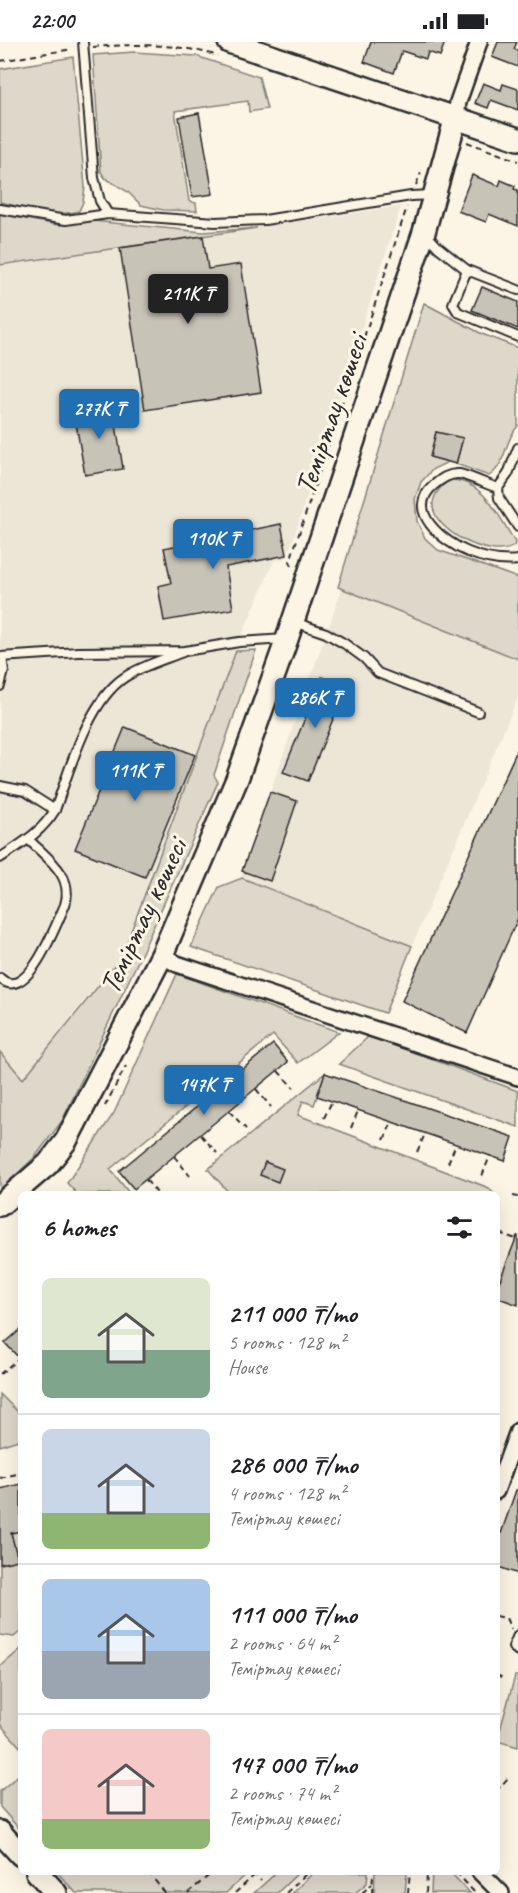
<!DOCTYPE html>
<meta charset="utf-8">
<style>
body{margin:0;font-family:Caveat,sans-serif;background:#f6f6f6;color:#202124;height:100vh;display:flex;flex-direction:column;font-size:22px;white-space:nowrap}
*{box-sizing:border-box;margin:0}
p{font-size:20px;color:#757577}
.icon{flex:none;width:33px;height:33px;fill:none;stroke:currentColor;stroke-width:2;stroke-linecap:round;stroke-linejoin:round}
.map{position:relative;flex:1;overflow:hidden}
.panel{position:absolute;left:18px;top:1149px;width:482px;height:684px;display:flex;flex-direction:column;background:#fff;border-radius:9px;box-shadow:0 6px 24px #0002}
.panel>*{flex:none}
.price{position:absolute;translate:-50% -51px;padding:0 14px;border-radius:6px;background:#1f6fb2;color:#fff;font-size:20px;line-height:39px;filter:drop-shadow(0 2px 3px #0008)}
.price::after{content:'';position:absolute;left:50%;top:36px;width:18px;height:14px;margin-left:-9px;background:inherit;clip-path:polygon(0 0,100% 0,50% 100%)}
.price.selected{background:#222;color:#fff}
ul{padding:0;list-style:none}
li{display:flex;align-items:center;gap:18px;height:150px;padding:0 24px}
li+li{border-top:2px solid #e0e0e0}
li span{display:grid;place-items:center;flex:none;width:168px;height:120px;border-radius:9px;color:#555}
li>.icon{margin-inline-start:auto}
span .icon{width:72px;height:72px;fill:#fffc;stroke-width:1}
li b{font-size:26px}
h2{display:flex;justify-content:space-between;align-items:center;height:72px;padding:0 24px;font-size:26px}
.status{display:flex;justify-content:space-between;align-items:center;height:42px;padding:0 30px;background:#fff;direction:ltr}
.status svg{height:16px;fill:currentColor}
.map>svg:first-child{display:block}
.built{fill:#ece6d7}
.green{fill:#ded8ca;stroke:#84827a;stroke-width:1.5}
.building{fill:#c8c3b7;stroke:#2b2b2b;stroke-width:1.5}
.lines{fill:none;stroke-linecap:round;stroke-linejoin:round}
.lane-casing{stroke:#2b2b2b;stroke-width:12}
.street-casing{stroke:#2b2b2b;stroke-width:20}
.secondary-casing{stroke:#2b2b2b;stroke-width:26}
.path{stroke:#2b2b2b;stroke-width:2;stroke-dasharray:6 4.5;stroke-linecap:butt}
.lane{stroke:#fcf5e5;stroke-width:8}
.street{stroke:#fcf5e5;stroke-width:15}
.secondary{stroke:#fcf5e5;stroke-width:21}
.labels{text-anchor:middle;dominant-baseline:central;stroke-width:6;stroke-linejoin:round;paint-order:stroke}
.street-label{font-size:30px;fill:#2b2b2b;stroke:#fcf5e5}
</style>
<div class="status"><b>22:00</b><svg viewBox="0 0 49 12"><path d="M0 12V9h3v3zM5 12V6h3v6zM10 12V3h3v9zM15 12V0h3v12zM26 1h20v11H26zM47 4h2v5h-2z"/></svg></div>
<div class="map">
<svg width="518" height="1851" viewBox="0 0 518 1851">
<rect width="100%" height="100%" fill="#fcf5e5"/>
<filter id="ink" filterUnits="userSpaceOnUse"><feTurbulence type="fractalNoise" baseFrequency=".0167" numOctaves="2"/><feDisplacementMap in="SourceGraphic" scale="12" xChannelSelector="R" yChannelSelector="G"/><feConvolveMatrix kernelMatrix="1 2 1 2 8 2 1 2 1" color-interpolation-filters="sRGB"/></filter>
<g filter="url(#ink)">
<!-- built -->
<g class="built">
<polygon points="401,164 287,516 274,519 239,600 121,916 83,960 23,1038 0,1010 0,223"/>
<polygon points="342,547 518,618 518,655 412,904 242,836 242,829"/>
</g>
<!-- green -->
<g class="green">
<polygon points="134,10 196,14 259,35 267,67 249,70 248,59 175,69 189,159 196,161 197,169 163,168 141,163 128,150 105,136 101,130 93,13"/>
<path d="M 73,15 L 85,145 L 83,160 L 79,169 C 53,177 26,166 0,160 L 0,27 Z"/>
<polygon points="0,172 58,183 93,179 203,190 257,186 0,223"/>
<path d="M 424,261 L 482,292 L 518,306 L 518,384 C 504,398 507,422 489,434 L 456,422 L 463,396 L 436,390 L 430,415 L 448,420 L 433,427 L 421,440 L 415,457 L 417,479 L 425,496 L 438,508 L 518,536 L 518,617 L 338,545 Z"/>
<path d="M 449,438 C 483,437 499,474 515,500 L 514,504 C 492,519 430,488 433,461 C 434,451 442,444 449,438 Z"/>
<polygon points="256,608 214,733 218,740 140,915 62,1079 35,1115 0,1148 0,1010 23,1037 121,916 236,609"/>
<polygon points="242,836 412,904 385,971 191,905 219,845"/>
<polygon points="177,932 339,990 298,1021 273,993 110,1127 130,1152 77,1152 67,1141 114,1071"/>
<polygon points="369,994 518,1049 518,1085 339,1022"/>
<polygon points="325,1031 314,1063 303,1059 298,1073 489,1146 494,1152 230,1152 208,1127"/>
<polygon points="0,1352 21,1373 21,1397 0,1404"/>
<polygon points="21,1489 21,1589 14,1595 0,1593 0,1522 17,1518 11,1491"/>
<polygon points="21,1607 21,1706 0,1682 0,1625"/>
<polygon points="515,1634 518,1634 518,1705 497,1699"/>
<polygon points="21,1731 21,1789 0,1765 0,1749"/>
<polygon points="57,1830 249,1830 226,1851 76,1851"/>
<polygon points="277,1830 299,1830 277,1851 254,1851"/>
<polygon points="314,1830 368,1830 367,1841 355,1851 292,1851"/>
<polygon points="375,1830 407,1830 405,1851 374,1851"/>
<polygon points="432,1830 450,1830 470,1851 431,1851"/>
</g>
<!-- building -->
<g class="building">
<polygon points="371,0 445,0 440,14 428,10 426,17 402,9 394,31 364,20"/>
<polygon points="498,0 517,0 514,7 518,8 518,25 492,15"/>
<polygon points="483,41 501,48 503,42 518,47 518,68 491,58 488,66 475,61"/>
<polygon points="199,71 213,152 192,155 179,75"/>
<polygon points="472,133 499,144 501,138 515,144 514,147 518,148 518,184 489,172 486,180 458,169"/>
<polygon points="203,194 208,227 241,222 261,350 145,368 120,206"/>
<polygon points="482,245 518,260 518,287 472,268"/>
<polygon points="113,364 123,427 85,433 74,370"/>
<polygon points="436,390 463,396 456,422 430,415"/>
<polygon points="281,482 287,513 226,525 233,567 164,579 158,544 171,541 164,506"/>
<polygon points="322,635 346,645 308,739 283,730"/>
<polygon points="125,685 195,713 145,835 75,807"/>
<polygon points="518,706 518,876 467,991 402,959"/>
<polygon points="270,750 297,759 270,839 242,829"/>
<polygon points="273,1002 288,1020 134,1147 119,1129"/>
<polygon points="325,1031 513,1095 505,1119 317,1054"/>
<polygon points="265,1120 283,1127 278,1140 260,1133"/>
<polygon points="517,1194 518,1194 518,1263 496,1255 496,1248"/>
<polygon points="21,1287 21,1318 5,1301"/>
<polygon points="21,1442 21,1489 11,1491 18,1518 0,1522 0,1447"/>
<polygon points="516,1448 518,1448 518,1532 496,1524 496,1506"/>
</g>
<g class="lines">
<defs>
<g id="lane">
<polyline points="83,0 94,136 100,159 108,172"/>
<polyline points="0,167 66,178 108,172 215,180 265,178 411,154 433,153"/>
<polyline points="426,192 438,205 467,228 518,248"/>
<polyline points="467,228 453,262 458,270 518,295"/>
<polyline points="518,406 508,432 498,446 499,456 518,485"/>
<path d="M 498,446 C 488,443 467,433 459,432 C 449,431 441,437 434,443 C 403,469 444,500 468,510 C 483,516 502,520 518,518"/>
<polyline points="294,580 326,591 345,602 364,616 378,631 478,670"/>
<polyline points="0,615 79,610 185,609 239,600 285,597"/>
<polyline points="0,644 4,629 2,615"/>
<polyline points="0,744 25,749 55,768"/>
<path d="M 0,816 C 21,802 42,790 55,768 C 70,727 88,659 125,635 C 143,623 166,617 185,609"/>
<path d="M 0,936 C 27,963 57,880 65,863 C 74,833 48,817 28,797"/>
<polyline points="518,1593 513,1605 518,1609"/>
</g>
<g id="street">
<polyline points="456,75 458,60 479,0"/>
<polyline points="162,913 177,922 518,1035"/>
<polyline points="496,1449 518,1389"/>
<polyline points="480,1830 501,1851"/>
</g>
<g id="secondary">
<polyline points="229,0 518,97"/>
<polyline points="0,1163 48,1122 66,1099 162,913 237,737 287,597 424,190 456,75"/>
<polyline points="0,1790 21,1813"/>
<polyline points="37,1830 56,1851"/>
</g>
</defs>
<!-- lane casing -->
<use href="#lane" class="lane-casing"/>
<!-- street casing -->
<use href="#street" class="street-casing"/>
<!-- secondary casing -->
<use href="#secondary" class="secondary-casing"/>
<!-- path -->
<g class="path">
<path d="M 93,5 C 135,2 177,1 218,14"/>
<polyline points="0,19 72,7"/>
<polyline points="467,100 518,119"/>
<polyline points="416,143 421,131"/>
<polyline points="292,524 290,519 407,165"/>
<polyline points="278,1029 294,1046"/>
<polyline points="256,1047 271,1065"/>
<polyline points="105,1064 126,1024"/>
<polyline points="229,1069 246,1087"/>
<polyline points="324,1076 332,1059"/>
<polyline points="351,1086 358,1069"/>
<polyline points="201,1093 217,1111"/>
<polyline points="384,1098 392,1080"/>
<polyline points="417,1110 425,1092"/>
<polyline points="174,1114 190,1134"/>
<polyline points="448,1121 456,1102"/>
<polyline points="482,1134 490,1114"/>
<polyline points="146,1138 158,1152"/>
<polyline points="513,1154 518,1155"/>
<polyline points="499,1191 516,1197"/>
<polyline points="496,1236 501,1237"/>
<polyline points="0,1332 19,1316"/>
<polyline points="0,1436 21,1431"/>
<polyline points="496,1574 506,1576 511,1587"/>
<polyline points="496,1633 504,1636"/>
<polyline points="496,1749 510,1734"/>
<polyline points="148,1830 165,1851"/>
<polyline points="253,1830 261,1839"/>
<polyline points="456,1830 475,1851"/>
<polyline points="188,1851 213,1830"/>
<polyline points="235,1851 258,1830"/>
<polyline points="286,1851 308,1830"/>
<polyline points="362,1851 372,1842"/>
<polyline points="372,1851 373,1830"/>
<polyline points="408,1851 410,1830"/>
<polyline points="426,1851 427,1830"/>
</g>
<!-- lane -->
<use href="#lane" class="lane"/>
<!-- street -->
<use href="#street" class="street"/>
<!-- secondary -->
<use href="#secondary" class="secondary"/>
</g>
</g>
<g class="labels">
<!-- street labels -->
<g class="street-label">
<text transform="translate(331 372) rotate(-71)">Теміртау көшесі</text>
<text transform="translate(143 874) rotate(-65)">Теміртау көшесі</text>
</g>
</g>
</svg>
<b class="price selected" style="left:188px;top:283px">211K ₸</b>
<b class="price" style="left:99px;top:398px">277K ₸</b>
<b class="price" style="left:213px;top:528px">110K ₸</b>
<b class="price" style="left:315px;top:687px">286K ₸</b>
<b class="price" style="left:135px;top:760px">111K ₸</b>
<b class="price" style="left:204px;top:1074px">147K ₸</b>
<section class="panel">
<h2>6 homes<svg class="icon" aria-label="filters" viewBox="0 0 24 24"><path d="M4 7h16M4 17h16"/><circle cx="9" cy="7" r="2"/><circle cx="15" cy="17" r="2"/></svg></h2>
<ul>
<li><span style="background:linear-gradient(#dfe7d0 60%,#7fa58c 0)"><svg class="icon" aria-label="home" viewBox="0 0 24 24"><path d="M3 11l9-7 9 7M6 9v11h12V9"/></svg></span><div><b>211 000 ₸/mo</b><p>5 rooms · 128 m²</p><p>House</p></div></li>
<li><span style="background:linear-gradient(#c9d6e8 70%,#8fb573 0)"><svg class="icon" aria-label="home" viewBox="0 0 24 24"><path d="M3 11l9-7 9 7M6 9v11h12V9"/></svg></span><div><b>286 000 ₸/mo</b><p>4 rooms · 128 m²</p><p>Теміртау көшесі</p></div></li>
<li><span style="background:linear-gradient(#a9c7e8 60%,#9aa5b1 0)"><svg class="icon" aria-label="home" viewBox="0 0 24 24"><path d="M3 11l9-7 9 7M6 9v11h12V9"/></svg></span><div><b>111 000 ₸/mo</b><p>2 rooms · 64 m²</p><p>Теміртау көшесі</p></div></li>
<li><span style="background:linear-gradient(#f6c9c9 75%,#8fb573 0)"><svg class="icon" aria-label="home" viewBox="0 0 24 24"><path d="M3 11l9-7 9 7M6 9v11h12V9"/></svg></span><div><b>147 000 ₸/mo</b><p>2 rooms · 74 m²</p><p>Теміртау көшесі</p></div></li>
</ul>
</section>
</div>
